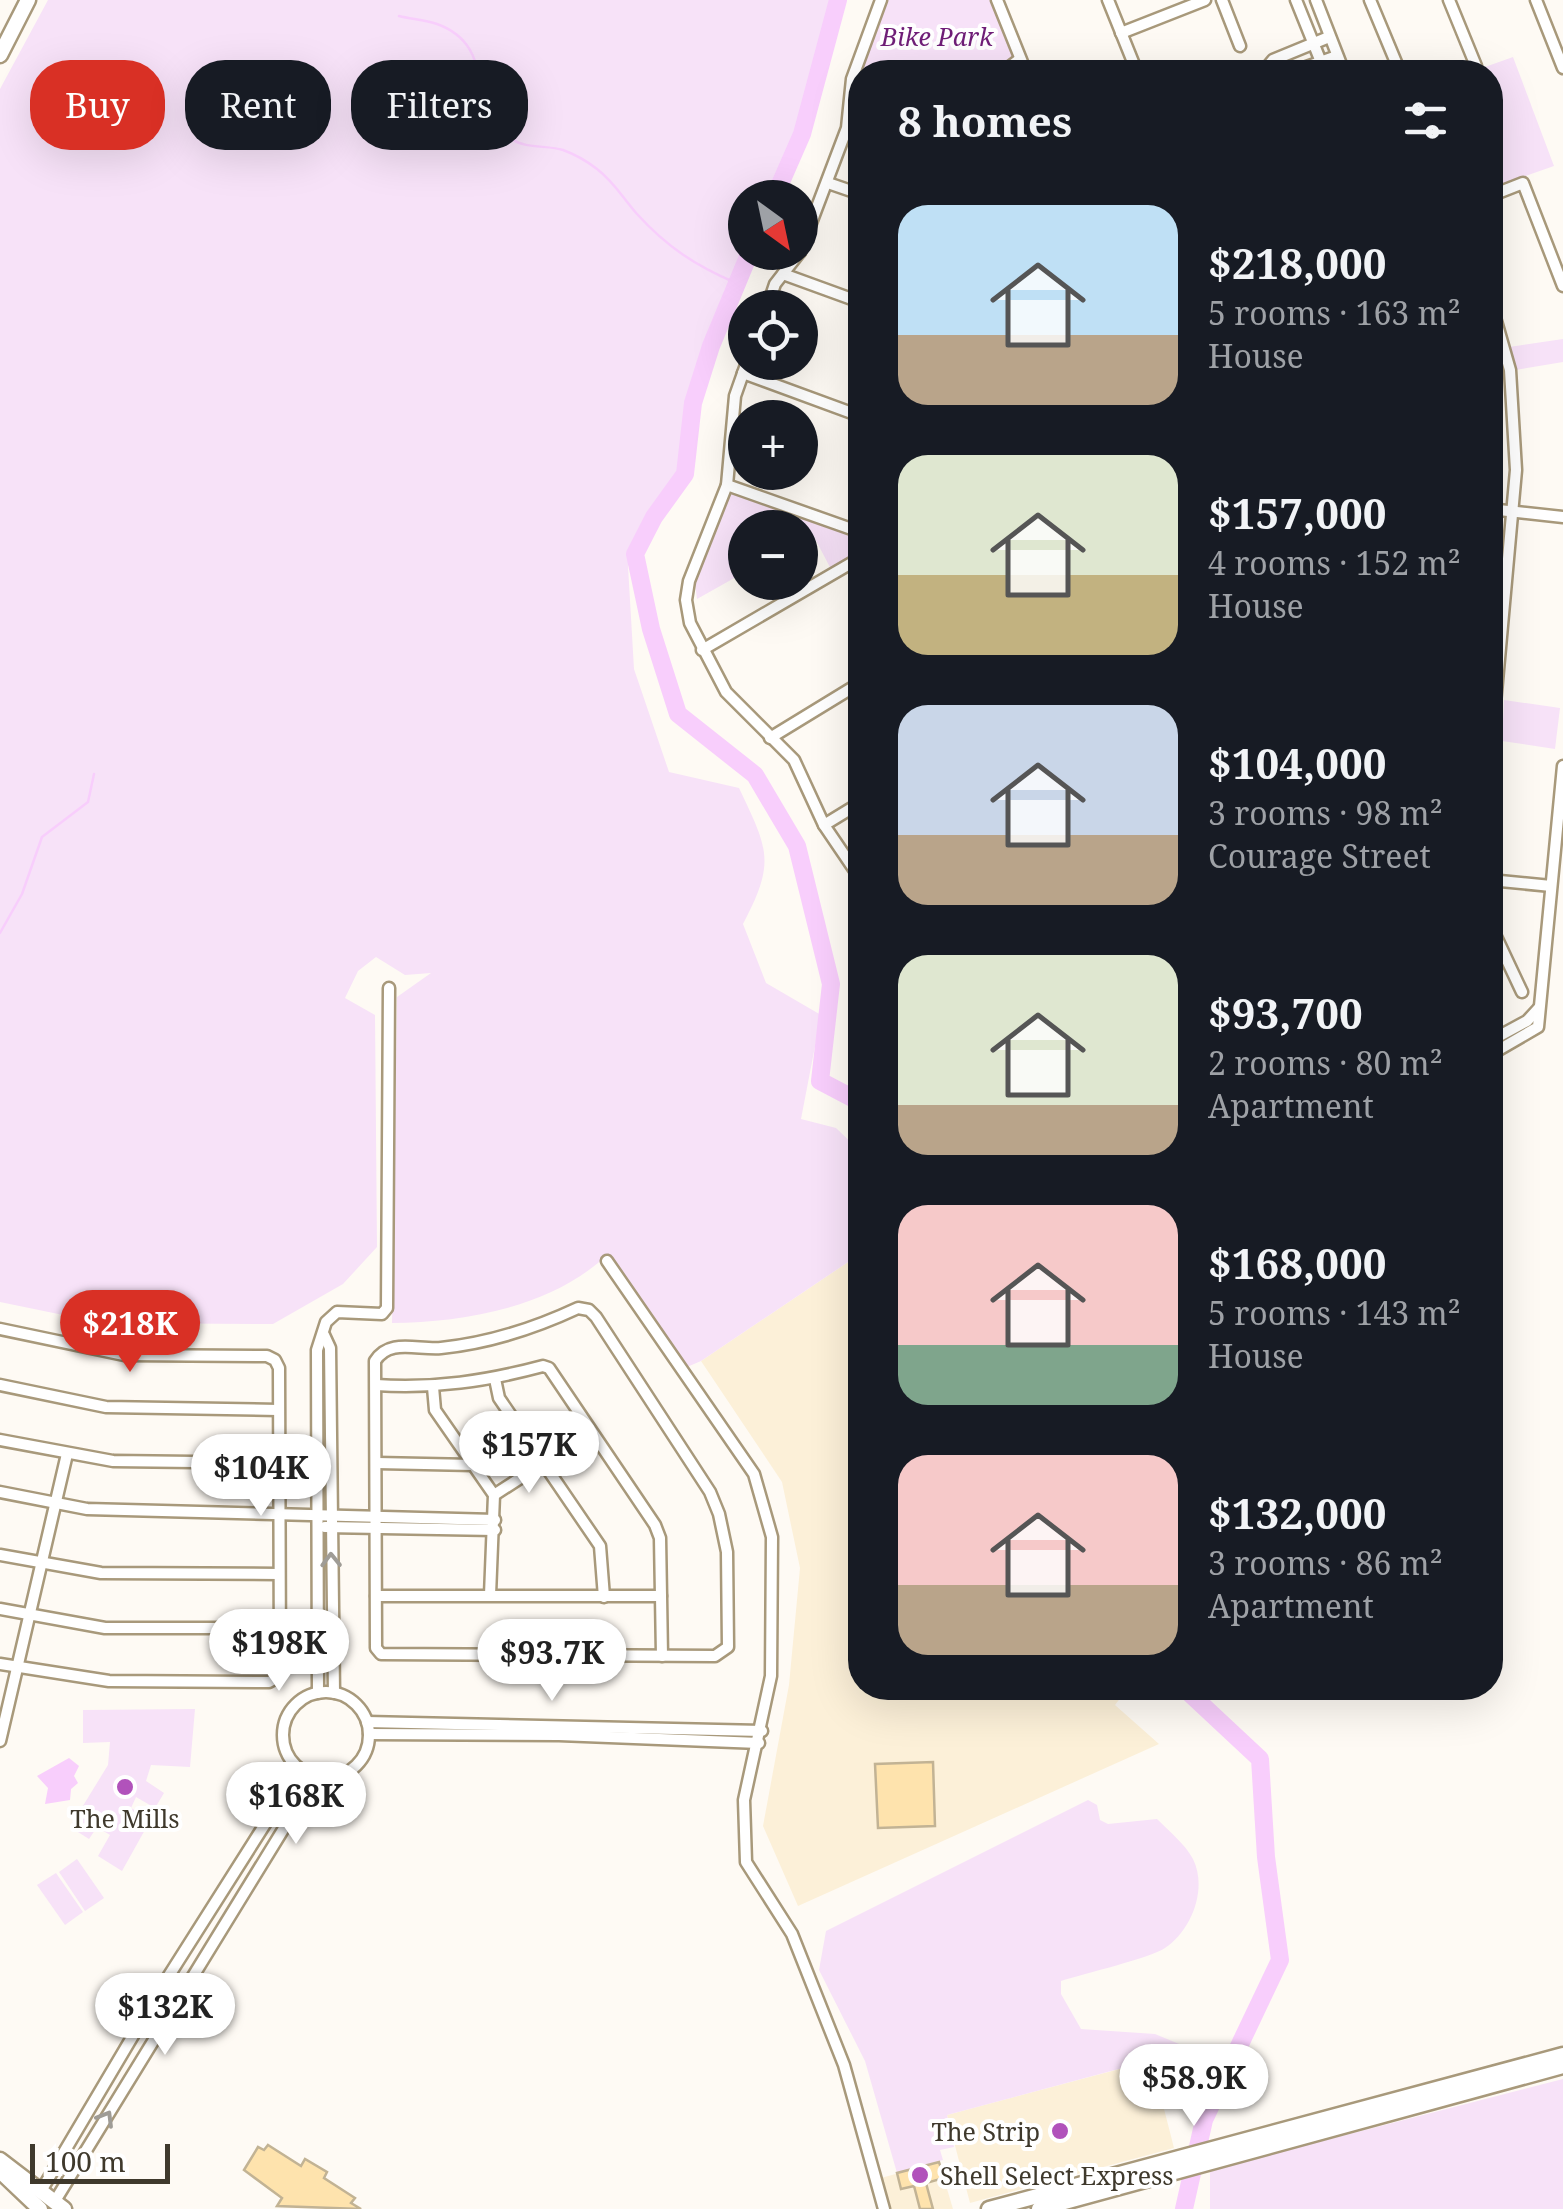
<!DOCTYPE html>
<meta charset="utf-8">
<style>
body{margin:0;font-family:"Noto Serif",serif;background:#20242c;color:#f1f3f6;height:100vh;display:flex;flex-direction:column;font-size:38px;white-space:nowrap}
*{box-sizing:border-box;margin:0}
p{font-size:32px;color:#9ea1a6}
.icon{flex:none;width:55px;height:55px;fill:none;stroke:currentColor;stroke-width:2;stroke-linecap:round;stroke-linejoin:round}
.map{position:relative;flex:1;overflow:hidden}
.details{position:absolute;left:848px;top:60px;width:655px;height:1640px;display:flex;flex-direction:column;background:#171b24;border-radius:40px;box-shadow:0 10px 40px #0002}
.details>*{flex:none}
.hud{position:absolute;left:30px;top:60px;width:668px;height:90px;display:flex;gap:20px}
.needle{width:65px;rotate:147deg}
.buttons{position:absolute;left:728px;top:180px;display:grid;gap:20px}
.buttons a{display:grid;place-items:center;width:90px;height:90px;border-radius:50%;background:#171b24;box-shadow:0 10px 40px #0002;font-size:50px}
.scale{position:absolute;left:30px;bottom:25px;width:140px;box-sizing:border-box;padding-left:10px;border:5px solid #3f392c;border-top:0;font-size:28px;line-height:35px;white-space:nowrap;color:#3f392c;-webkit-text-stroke:8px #fff;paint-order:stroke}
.price{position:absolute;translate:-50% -85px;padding:0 22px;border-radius:35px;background:#fff;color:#222;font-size:32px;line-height:65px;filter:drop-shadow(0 2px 5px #0008)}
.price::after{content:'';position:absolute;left:50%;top:60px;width:30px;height:22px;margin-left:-15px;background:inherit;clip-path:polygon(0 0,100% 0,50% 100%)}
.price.current{background:#d93025;color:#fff}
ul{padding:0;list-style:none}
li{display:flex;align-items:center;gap:30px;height:250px;padding:0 50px}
li span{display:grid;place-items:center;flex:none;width:280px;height:200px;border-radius:30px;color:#555}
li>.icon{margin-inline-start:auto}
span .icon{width:120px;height:120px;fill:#fffc;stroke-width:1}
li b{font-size:42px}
h2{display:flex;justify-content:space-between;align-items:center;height:120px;padding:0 50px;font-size:42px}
.chip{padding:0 35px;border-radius:40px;background:#171b24;box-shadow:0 10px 40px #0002;font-size:35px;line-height:90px}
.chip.current{background:#d93025;color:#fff}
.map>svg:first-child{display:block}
.built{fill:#fcf0d8}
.green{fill:#f7e2f8}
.water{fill:#f8cefc}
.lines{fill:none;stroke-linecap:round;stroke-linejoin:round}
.stream{stroke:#f8cefc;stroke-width:2.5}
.river{stroke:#f8cefc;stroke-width:18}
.building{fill:#fee3ad;stroke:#c2b394;stroke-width:2.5}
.street-casing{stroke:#a8997b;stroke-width:15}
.secondary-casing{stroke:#a8997b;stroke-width:19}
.street{stroke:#fff;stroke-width:10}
.secondary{stroke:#fff;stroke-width:14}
.oneway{stroke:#9f9c96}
.poi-dot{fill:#b152bb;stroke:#fff;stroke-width:4}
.labels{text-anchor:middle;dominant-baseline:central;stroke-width:8;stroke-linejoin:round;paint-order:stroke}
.park-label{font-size:25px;font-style:italic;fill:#6f1e77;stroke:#fff}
.poi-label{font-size:25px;fill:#3f392c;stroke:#fff}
</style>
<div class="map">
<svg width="1563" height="2209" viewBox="0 0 1563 2209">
<rect width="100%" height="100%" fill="#fefaf4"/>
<!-- built -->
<g class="built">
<polygon points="860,1254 860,1688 1128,1688 1115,1705 1159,1744 798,1906 763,1826 789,1685 800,1568 782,1482 701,1361"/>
<polygon points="1127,2067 1149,2077 1152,2086 1175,2080 1179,2096 1162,2101 1174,2148 970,2203 947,2115"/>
<polygon points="939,2162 953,2209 890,2209 881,2178"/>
</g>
<!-- green -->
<g class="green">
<path d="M 48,0 L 838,0 L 802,134 L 774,197 L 745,198 L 745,252 L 750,253 L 711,345 L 693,403 L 685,474 L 654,517 L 628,566 L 634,669 L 669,772 L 739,788 C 768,849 776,862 743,924 L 766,983 L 821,1015 L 801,1119 L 836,1128 L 860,1151 L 860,1254 L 701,1361 L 687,1367 L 608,1254 C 553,1307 466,1322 392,1323 L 397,997 L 431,973 L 405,975 L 376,957 L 358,971 L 345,998 L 375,1015 L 377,1247 L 343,1284 L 273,1324 L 102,1323 L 0,1302 L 0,89 Z"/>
<polygon points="888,0 990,0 1012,56 991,72 861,72"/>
<polygon points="1513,57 1554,166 1500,185 1490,160 1490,72 1471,72"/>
<polygon points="1563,339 1563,362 1515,370 1509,347"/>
<polygon points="731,492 860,536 860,555 832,571 812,533 800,539 800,528 745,528 745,572 697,599 695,583"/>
<polygon points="1504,700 1560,708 1555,749 1502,741"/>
<polygon points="195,1709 190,1767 151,1765 146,1781 164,1793 155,1808 136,1797 131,1808 151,1819 122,1871 98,1856 110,1835 97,1827 89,1839 70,1827 108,1765 110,1742 83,1743 83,1710"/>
<path d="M 1088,1800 L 1097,1805 L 1100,1820 L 1108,1824 L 1157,1819 C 1169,1831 1185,1844 1193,1859 C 1208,1889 1191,1931 1165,1948 C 1150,1958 1083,1974 1061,1981 L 1061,1994 L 1081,2029 L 1155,2034 L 1184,2046 L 1194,2074 L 1151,2086 L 1149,2078 L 1131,2082 L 1126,2067 L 947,2115 L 954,2147 L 940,2150 L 943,2160 L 897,2173 L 865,2061 L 819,1970 L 826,1931 Z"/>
<polygon points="77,1859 104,1898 85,1911 59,1872"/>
<polygon points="56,1873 83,1912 65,1925 37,1885"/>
<polygon points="1563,2079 1563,2209 1210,2209 1210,2170"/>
</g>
<!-- water -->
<polygon class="water" points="69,1758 79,1766 74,1776 78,1783 71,1789 70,1800 45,1804 48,1788 37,1776"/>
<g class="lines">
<!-- stream -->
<g class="stream">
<path d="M 399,16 C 411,19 425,20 437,24 C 498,46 466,107 512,139 C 525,149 548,145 563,150 C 574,154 588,162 597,169 C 614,182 623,198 637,214 C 667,247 696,266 736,283"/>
<polyline points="0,933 22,894 42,837 88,802 94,774"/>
</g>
<!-- river -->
<g class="river">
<polyline points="774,198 802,134 838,0"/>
<polyline points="750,252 711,346 693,403 685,474 654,517 635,554 651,629 678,714 755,775 797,846 831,984 820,1081 860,1102"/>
<polyline points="1184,2209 1204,2120 1280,1960 1266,1857 1260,1759 1184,1688"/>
</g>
</g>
<!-- building -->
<g class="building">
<polygon points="933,1762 935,1826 878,1828 875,1764"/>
<polygon points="268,2145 301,2166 305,2159 327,2172 324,2178 355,2198 351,2203 361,2209 277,2206 282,2198 244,2170 258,2147 264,2150"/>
<polygon points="939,2162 944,2178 926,2183 933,2209 920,2209 914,2186 901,2189 897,2173"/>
</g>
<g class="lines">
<defs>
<g id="street">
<polyline points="997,0 1026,72"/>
<polyline points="1108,0 1137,72"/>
<polyline points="1222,0 1240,46"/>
<polyline points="1296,0 1325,72"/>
<polyline points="1316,0 1344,72"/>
<polyline points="1370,0 1400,72"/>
<polyline points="1449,0 1476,66 1459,72"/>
<polyline points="1536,0 1563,68"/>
<polyline points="1121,33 1205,0"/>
<polyline points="1003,72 1020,59"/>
<polyline points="1263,72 1273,60 1329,37"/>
<polyline points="1292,72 1337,56"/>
<polyline points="1490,177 1496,193"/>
<polyline points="828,183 860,194"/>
<polyline points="1490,196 1523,183 1563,286"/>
<polyline points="800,252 847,128 852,79 881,0"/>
<polyline points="783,274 860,302"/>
<polyline points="1490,300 1510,370 1516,470 1490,759"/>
<polyline points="767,308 775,284 800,252"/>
<polyline points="747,362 735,396 727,485 689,581 686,600 690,623 726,692 794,760 824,825 860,878"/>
<polyline points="743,373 860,416"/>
<polyline points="727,485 860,532"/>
<polyline points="1490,509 1563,517"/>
<polyline points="702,650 860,558"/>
<polyline points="770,738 860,683"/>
<polyline points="824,825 860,803"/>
<polyline points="1490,880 1551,886"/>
<polyline points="1490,924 1522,992"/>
<polyline points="1490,1041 1527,1021 1539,1008"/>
<polyline points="1490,1043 1495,1052 1538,1027 1563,766"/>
<polyline points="607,1261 754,1474 772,1537 771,1676 744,1800 746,1862 792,1934 844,2065 884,2209"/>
<path d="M 578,1308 L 589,1310 L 596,1317 L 710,1492 L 719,1514 L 727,1552 L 728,1647 L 715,1656 L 381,1654 L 376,1648 L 375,1361 C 389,1338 417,1350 441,1348 C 490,1343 533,1329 578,1308 Z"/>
<polyline points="0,1329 124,1355 267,1356 275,1360 279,1368 280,1670 276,1678 269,1682 109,1681 0,1664"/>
<polyline points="324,1335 330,1348 334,1693"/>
<polyline points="495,1379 499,1398 600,1546 604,1597"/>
<polyline points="0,1385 106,1407 278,1410"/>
<polyline points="433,1387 435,1410 494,1495 490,1595"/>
<polyline points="0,1440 113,1461 279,1463"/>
<polyline points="377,1463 473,1465"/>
<polyline points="0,1492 87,1509 495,1520"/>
<polyline points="494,1495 542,1464"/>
<polyline points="325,1527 495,1530"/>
<polyline points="0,1555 101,1573 279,1574"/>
<path d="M 376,1596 L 661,1596 L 660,1538 L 655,1525 L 549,1368 L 543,1366 C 487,1381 434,1389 376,1385"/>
<polyline points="661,1596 662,1656"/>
<polyline points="0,1609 105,1628 279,1628"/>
<circle cx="326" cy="1735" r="43"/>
<polyline points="318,1693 317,1350 326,1322 337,1312 382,1314 387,1308 389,988"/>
<polyline points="367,1722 762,1731"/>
<polyline points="369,1734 559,1735 759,1743"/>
<polyline points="0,1741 67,1454"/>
<polyline points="41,2191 163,1985 300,1769"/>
<polyline points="55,2201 316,1776"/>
</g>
<g id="secondary">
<polyline points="0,55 28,0"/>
<polyline points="0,2160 64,2209"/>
<polyline points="0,2171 40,2209"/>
<polyline points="989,2209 1563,2055"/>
<polyline points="1039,2209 1563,2066"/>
</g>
</defs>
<!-- street casing -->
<use href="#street" class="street-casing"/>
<!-- secondary casing -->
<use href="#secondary" class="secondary-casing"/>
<!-- street -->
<use href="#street" class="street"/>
<!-- secondary -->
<use href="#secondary" class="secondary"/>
</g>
<!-- one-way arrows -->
<defs><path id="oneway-chevron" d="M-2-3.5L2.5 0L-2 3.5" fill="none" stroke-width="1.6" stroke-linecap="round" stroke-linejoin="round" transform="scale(2.5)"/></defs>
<g class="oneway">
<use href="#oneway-chevron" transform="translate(331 1560) rotate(-91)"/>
<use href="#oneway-chevron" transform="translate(106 2118) rotate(-59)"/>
</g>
<!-- markers -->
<g class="poi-dot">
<circle cx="125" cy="1787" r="10"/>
<circle cx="1060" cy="2131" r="10"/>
<circle cx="920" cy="2175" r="10"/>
</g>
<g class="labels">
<!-- park labels -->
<g class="park-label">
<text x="937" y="36">Bike Park</text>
</g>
<!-- poi labels -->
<g class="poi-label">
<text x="125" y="1818">The Mills</text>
<text x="1040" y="2131" text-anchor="end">The Strip</text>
<text x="940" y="2175" text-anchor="start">Shell Select Express</text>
</g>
</g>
</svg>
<div class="buttons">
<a><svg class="needle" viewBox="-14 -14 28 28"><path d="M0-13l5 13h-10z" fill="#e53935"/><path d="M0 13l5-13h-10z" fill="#9ea1a6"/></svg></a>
<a><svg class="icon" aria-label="locate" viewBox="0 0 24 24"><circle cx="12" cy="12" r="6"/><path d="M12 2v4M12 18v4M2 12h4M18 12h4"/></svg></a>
<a>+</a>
<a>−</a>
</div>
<div class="scale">100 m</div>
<b class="price current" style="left:130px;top:1375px">$218K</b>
<b class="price" style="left:529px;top:1496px">$157K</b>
<b class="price" style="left:261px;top:1519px">$104K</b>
<b class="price" style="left:279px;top:1694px">$198K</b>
<b class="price" style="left:552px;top:1704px">$93.7K</b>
<b class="price" style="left:296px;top:1847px">$168K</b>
<b class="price" style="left:165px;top:2058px">$132K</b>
<b class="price" style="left:1194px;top:2129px">$58.9K</b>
<div class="hud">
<a class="chip current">Buy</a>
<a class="chip">Rent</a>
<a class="chip">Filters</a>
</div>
<section class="details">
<h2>8 homes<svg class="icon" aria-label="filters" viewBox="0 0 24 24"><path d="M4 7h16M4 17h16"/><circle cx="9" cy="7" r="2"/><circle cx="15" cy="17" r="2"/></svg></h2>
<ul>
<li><span style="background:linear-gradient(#bfe0f5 65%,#b9a48a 0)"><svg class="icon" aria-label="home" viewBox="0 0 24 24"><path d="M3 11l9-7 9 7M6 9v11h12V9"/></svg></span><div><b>$218,000</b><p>5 rooms · 163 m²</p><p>House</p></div></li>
<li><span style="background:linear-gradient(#dfe7d0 60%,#c2b280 0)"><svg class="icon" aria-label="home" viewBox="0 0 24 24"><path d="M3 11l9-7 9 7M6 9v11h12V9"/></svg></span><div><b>$157,000</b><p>4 rooms · 152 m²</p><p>House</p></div></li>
<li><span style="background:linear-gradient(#c9d6e8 65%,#b9a48a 0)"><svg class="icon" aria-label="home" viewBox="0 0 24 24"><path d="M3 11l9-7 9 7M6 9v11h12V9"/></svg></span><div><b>$104,000</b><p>3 rooms · 98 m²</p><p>Courage Street</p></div></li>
<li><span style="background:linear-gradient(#dfe7d0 75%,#b9a48a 0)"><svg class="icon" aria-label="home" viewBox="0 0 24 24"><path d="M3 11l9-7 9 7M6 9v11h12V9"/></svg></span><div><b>$93,700</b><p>2 rooms · 80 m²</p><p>Apartment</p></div></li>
<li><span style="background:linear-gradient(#f6c9c9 70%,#7fa58c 0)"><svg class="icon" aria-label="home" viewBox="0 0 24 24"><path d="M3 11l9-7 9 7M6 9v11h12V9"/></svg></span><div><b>$168,000</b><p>5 rooms · 143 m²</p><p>House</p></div></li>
<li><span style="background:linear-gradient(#f6c9c9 65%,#b9a48a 0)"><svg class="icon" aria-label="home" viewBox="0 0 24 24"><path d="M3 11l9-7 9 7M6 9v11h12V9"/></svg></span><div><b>$132,000</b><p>3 rooms · 86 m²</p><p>Apartment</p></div></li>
</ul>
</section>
</div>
